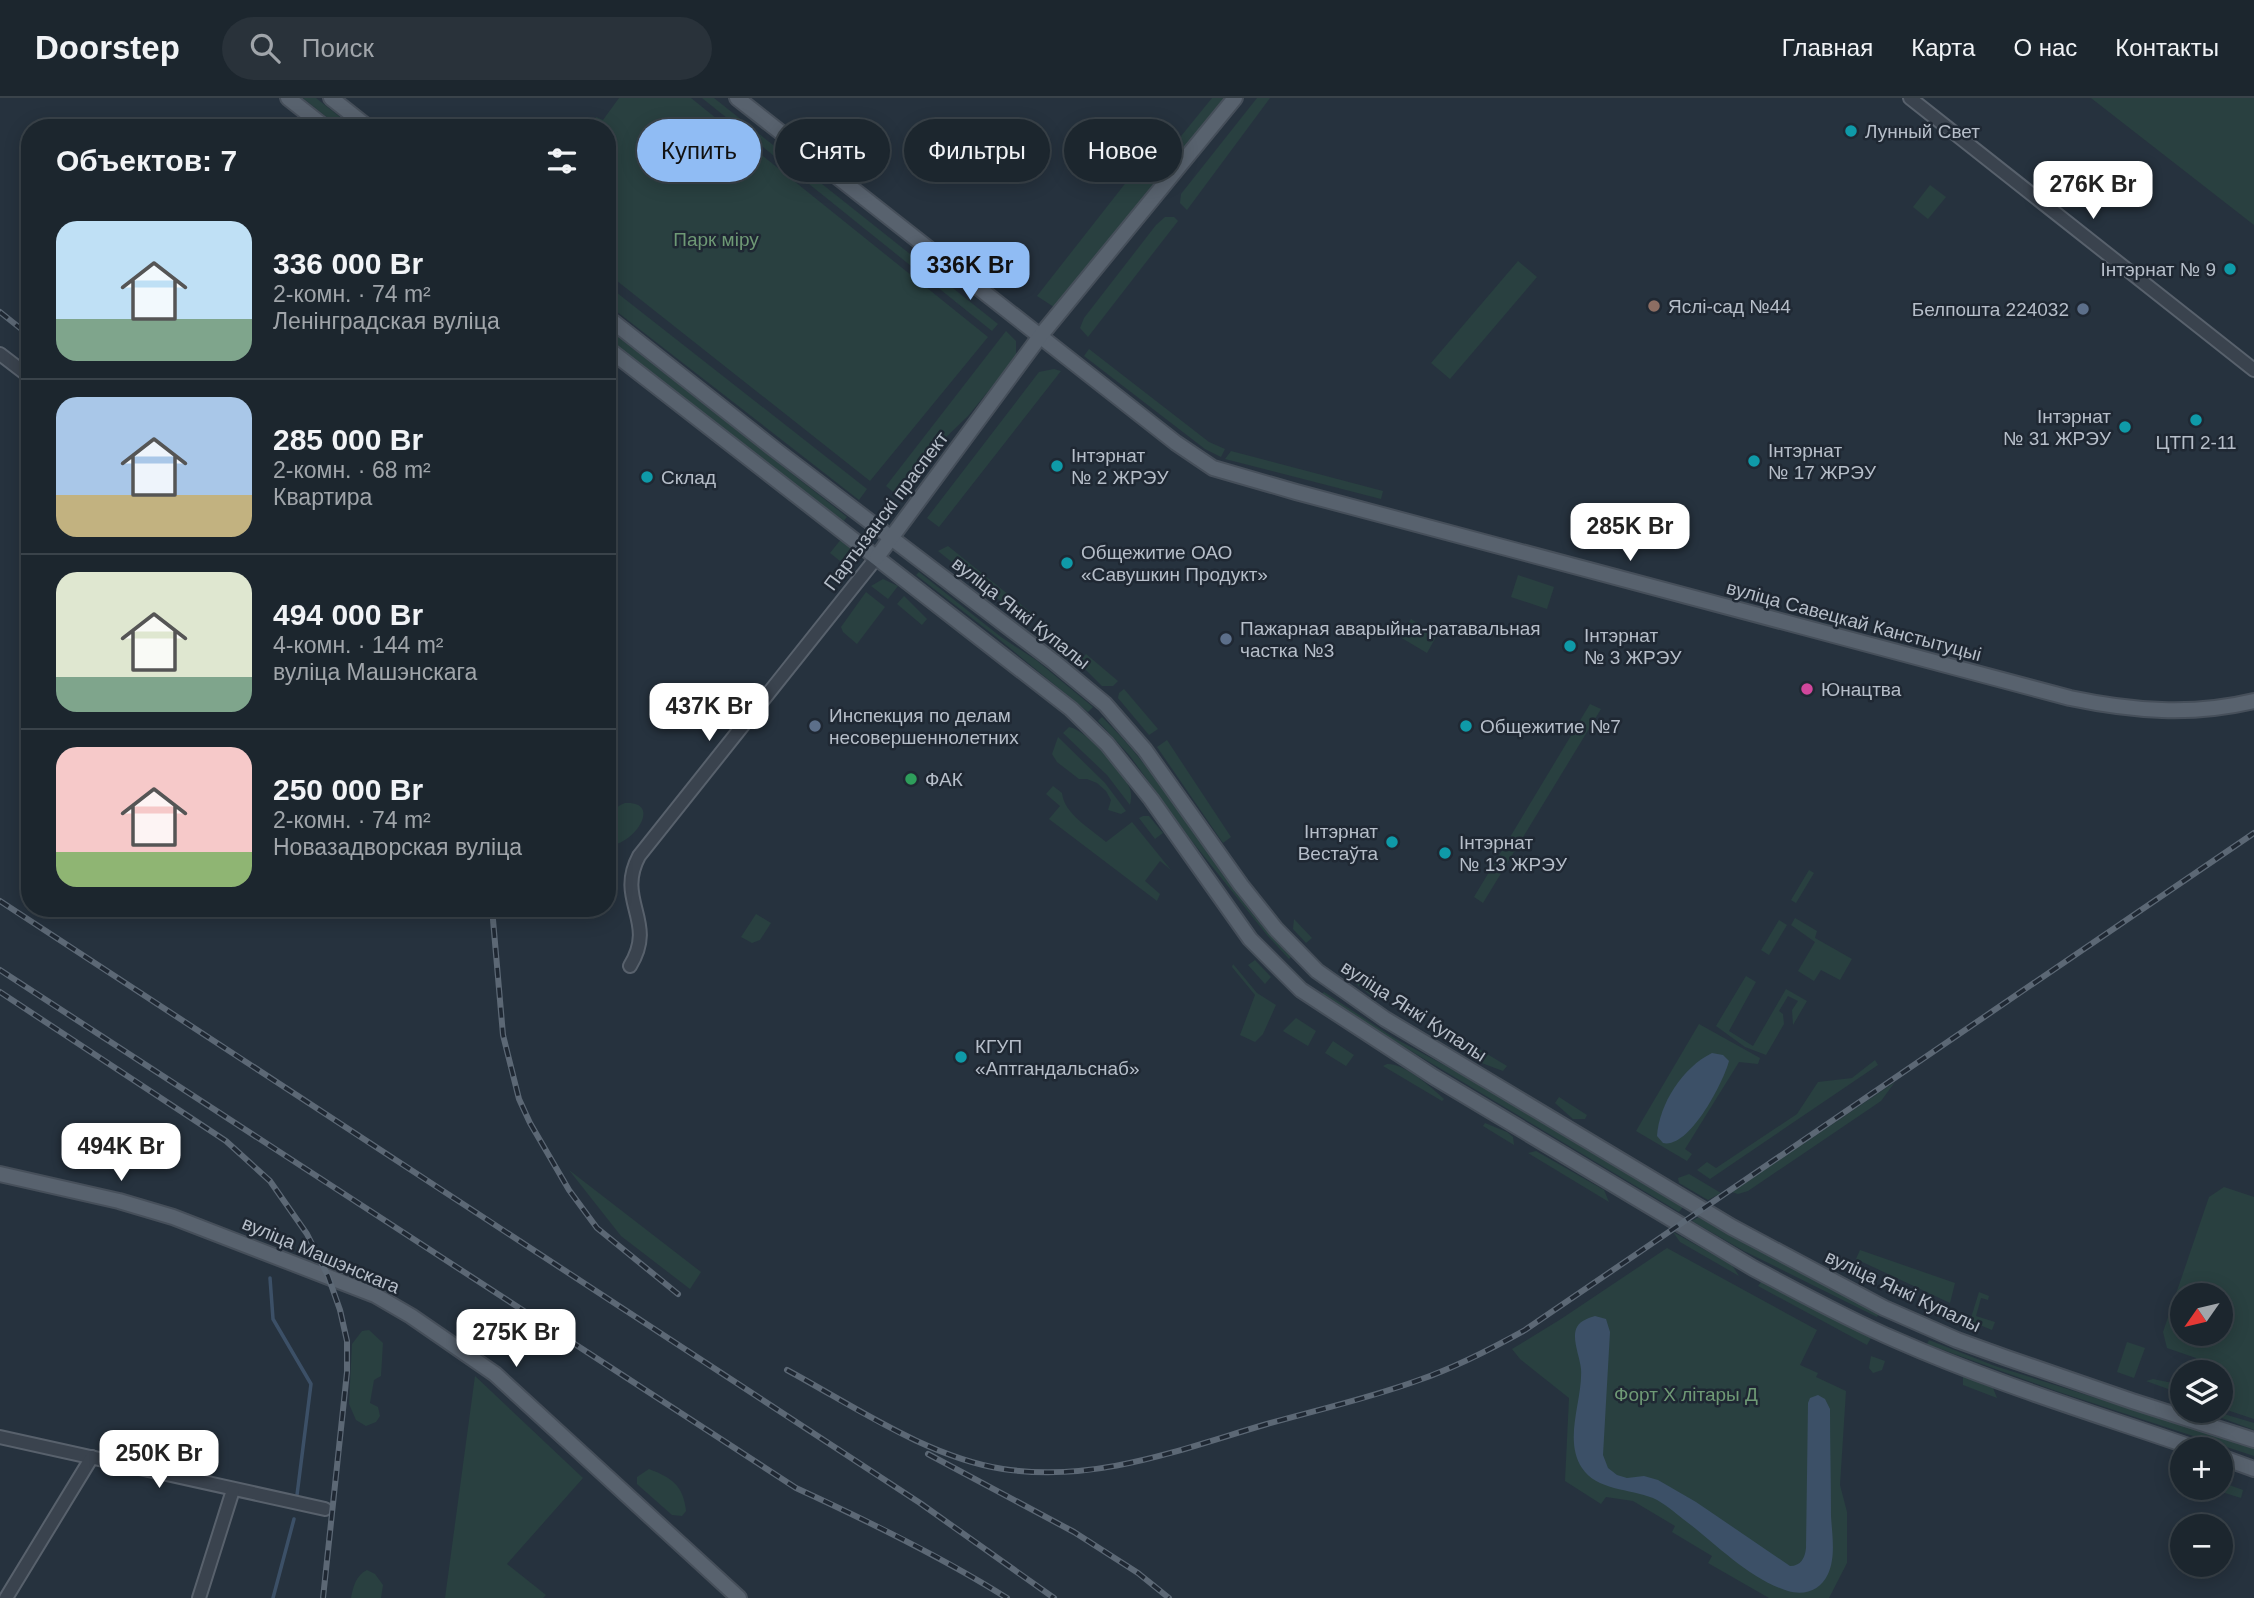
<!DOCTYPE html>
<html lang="ru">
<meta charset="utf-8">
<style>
body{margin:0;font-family:Helvetica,sans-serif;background:#29323a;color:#f1f3f6;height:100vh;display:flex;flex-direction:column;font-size:26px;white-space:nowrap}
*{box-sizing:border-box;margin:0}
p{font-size:23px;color:#a0a5aa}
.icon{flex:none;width:38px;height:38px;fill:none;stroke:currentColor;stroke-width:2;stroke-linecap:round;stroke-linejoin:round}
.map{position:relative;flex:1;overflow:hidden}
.panel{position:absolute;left:21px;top:21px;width:595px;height:798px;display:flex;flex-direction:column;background:#1c262e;border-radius:28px;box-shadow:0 4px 18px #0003,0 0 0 2px #3a434a}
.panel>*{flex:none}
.top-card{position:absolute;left:637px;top:21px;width:665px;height:63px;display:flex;gap:14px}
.needle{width:46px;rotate:236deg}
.fabs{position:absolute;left:2170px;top:1185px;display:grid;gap:14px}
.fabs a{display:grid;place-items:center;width:63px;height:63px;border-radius:50%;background:#1c262e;box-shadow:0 4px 18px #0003,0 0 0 2px #3a434a;font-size:35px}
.price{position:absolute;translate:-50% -60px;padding:0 16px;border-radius:14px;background:#fff;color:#222;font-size:23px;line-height:46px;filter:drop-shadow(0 2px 4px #0008)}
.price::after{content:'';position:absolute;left:50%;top:42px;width:21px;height:16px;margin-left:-10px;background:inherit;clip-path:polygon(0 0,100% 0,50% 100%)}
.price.selected{background:#90bcf4;color:#111}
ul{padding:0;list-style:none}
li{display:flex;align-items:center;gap:21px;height:175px;padding:0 35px}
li+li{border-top:2px solid #3a434a}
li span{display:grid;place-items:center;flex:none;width:196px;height:140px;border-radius:21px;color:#555}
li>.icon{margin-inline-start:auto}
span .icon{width:84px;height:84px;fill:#fffc;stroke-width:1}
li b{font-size:30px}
h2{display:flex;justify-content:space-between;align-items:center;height:84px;padding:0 35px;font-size:30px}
.tag{padding:0 24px;border-radius:32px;background:#1c262e;box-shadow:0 4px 18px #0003,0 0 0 2px #3a434a;font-size:24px;line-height:63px}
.tag.selected{background:#90bcf4;color:#111}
header{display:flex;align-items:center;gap:42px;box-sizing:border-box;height:98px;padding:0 35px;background:#1c262e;border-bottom:2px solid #3a434a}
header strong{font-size:33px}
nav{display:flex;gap:38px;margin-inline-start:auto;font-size:24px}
.search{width:490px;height:63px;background:#29323a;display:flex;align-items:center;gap:18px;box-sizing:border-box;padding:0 24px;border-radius:38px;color:#a0a5aa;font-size:26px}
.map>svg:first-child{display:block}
.green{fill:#294040;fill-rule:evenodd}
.water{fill:#3c5067}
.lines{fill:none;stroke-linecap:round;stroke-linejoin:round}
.stream{stroke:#3c5067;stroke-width:3.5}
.minor-casing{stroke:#58616c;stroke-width:16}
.major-casing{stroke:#464f5a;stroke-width:18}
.minor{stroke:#3a434e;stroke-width:12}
.major{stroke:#58626e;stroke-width:14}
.rail-casing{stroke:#5c6875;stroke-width:6}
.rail{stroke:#1f2833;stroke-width:3.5;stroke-dasharray:10;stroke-linecap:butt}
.culture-dot{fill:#0f9aa8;stroke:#1f2833;stroke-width:2.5}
.education-dot{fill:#8d6e63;stroke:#1f2833;stroke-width:2.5}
.service-dot{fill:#5c6f8a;stroke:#1f2833;stroke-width:2.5}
.hotel-dot{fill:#d1479c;stroke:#1f2833;stroke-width:2.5}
.leisure-dot{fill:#2e9e5b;stroke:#1f2833;stroke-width:2.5}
.labels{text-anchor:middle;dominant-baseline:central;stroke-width:5;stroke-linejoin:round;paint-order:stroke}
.poi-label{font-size:19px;fill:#b6bec9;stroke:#1f2833;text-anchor:start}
.park-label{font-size:19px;fill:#6e9975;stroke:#1f2833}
.street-label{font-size:19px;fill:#b6bec9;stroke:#1f2833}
</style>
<header>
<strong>Doorstep</strong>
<div class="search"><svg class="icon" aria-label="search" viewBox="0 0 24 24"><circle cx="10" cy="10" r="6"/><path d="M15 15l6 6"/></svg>Поиск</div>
<nav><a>Главная</a><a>Карта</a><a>О нас</a><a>Контакты</a></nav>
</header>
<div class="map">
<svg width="2254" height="1500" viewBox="0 0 2254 1500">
<rect width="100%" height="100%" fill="#26323e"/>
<!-- green -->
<g class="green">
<polygon points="303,0 316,0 354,30 340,30"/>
<polygon points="619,0 691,0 988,239 870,383 607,175 607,30 588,30 596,19 603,22"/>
<polygon points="702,0 714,0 998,226 992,233"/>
<polygon points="1212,0 1226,0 1057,211 1037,198 1153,50 1173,48"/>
<polygon points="1257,0 1270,0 1187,112 1180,105 1181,96"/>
<polygon points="2091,0 2254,0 2254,127"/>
<polygon points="1930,87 1946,99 1928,121 1913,109"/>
<polygon points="1165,119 1174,119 1178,123 1088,239 1080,230 1084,220 1156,127"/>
<polygon points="1518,163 1537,179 1450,281 1431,265"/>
<polygon points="607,187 867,391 859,402 607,206"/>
<polygon points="607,230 847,419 841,426 607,241"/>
<polygon points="1006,233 1016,243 1016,259 968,318 943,342 898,398 886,388"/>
<polygon points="1089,251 1209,344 1225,351 1221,359 1205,351 1084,258"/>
<polygon points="1054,271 1061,273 939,429 927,420 1039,274"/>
<polygon points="1231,353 1383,393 1381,401 1225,361"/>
<path d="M 842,440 C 852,449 857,458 850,471 L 830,455 Z"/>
<polygon points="948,448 1034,517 1028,525 938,453"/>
<polygon points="919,474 1001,539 1036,562 1093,609 1088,614 995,538 916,477"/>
<polygon points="1518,477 1554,489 1547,511 1511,499"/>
<polygon points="883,481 898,488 888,501 871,488"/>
<polygon points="866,494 885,509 857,546 843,534 841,529"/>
<polygon points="904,498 927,521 922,527 897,506"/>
<polygon points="1411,521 1437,537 1427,555 1400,539"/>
<polygon points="1086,556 1118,583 1113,588 1102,588 1079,565"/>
<polygon points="1124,591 1158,631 1149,637 1118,600 1119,595"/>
<polygon points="1590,606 1601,611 1483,805 1474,799"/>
<path d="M 1102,619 C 1175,690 1218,787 1291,859 L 1289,861 L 1267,837 L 1191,742 L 1130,658 L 1098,623 Z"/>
<path d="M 1069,629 C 1086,631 1124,675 1130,691 C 1132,697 1131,702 1130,707 L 1107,677 L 1063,635 Z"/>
<polygon points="1058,639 1105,685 1126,713 1121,716 1108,712 1111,702 1106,693 1097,685 1087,681 1079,681 1057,664 1052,656"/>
<polygon points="1167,642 1231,739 1223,745 1157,649"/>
<path d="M 1053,688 L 1062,695 C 1064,716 1091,731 1106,744 L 1132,724 L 1171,772 L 1160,763 L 1145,783 L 1160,796 L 1157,803 L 1049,721 L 1060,708 L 1046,696 Z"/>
<path d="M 625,705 C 662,703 636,744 612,747 L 607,745 C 607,726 605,713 625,705 Z"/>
<polygon points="1143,718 1149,718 1163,735 1155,741 1139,720"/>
<polygon points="1809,772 1814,775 1796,805 1791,802"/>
<polygon points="756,816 771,825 760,842 752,845 741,839"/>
<polygon points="1795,820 1817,833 1815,840 1852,861 1840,882 1821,872 1814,883 1798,873 1815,844 1791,827"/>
<polygon points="1294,821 1312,840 1306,845 1293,831"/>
<polygon points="1779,822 1787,827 1769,857 1761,852"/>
<polygon points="1255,862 1271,879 1265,886 1248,867"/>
<polygon points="1233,866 1257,895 1276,907 1263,936 1255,944 1240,937 1255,897 1232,869"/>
<polygon points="1350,870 1378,890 1380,898 1377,902 1346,878"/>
<polygon points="1746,878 1756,884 1729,933 1753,948 1786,891 1807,903 1793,927 1792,912 1798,903 1788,898 1779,913 1783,916 1784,926 1766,957 1745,949 1716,928"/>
<polygon points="1324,894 1394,940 1459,975 1683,1109 1679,1114 1391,941 1322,896"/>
<polygon points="1296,920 1316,933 1308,948 1283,933"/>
<polygon points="1699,926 1760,960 1758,966 1739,964 1685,1051 1692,1056 1687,1063 1636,1033"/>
<polygon points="1333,943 1354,957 1346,968 1325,955"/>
<polygon points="1477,950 1507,968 1503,973 1479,964 1476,959"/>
<polygon points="1875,962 1878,967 1710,1081 1697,1072 1707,1064 1716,1070 1797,1016 1818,984 1852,980"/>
<path d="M 1387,966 C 1404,965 1431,989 1444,1001 L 1442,1003 L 1383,968 Z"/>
<polygon points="1895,984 1881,1003 1748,1093 1738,1096 1732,1094"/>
<polygon points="1559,999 1587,1017 1585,1021 1573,1021 1555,1005"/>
<polygon points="1485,1025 1507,1034 1513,1039 1514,1047 1483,1028"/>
<polygon points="1536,1053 1604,1092 1609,1104 1528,1055"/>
<polygon points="569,1072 701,1174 690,1191 621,1138"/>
<polygon points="1689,1076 1721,1095 1708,1102 1679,1085 1678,1080"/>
<path d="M 2224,1089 L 2254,1099 L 2254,1321 L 2221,1310 L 2221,1274 L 2192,1274 L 2196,1260 L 2167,1250 L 2163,1234 L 2209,1099 ZM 2221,1197 L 2221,1236 L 2182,1236 L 2182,1197 Z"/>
<polygon points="1699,1119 1879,1215 1877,1219 1744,1153 1692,1123"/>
<polygon points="1673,1134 1732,1167 1739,1178 1680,1144"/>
<polygon points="1667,1150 1817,1232 1800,1267 1818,1275 1816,1279 1846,1293 1840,1387 1847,1414 1847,1465 1829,1500 1769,1500 1708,1465 1712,1458 1672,1434 1675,1428 1633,1403 1606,1399 1601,1406 1565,1383 1569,1300 1520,1261 1512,1251 1561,1221"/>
<polygon points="1860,1152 1955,1185 1950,1205 1856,1161"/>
<polygon points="1761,1184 1871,1240 1867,1247 1758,1188"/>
<polygon points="1979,1194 1989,1198 1988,1202 1981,1200 1976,1218 1995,1224 1992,1232 1970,1223"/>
<polygon points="369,1232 383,1245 381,1278 374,1282 370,1305 378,1309 380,1318 376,1324 366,1328 356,1322 349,1306 352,1246 362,1233"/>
<polygon points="1929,1242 1995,1268 2254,1350 2254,1358 2059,1294 1927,1246"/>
<polygon points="2127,1244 2145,1250 2134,1280 2117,1274"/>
<polygon points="1871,1258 1885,1263 1882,1272 1873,1275 1869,1270"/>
<polygon points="475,1278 583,1380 507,1466 546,1497 543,1500 445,1500"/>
<polygon points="1963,1278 1993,1290 1997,1300 1963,1287"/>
<polygon points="2153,1281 2182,1287 2182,1296 2146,1283"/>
<polygon points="2203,1313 2214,1313 2254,1325 2254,1332"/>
<path d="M 649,1371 C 672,1380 683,1387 686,1413 L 682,1418 L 672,1417 L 637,1386 L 637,1379 Z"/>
<polygon points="2221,1384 2243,1392 2241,1400 2209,1390 2221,1390"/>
<path d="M 367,1472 L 375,1476 L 383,1487 L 381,1500 L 351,1500 C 353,1489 356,1477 367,1472 Z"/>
</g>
<!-- water -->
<g class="water">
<path d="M 1712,955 L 1723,957 L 1729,963 C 1723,985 1689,1051 1663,1045 L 1657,1038 C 1659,1006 1683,969 1712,955 Z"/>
<path d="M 1595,1218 L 1606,1221 L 1610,1234 L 1603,1357 L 1608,1370 L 1617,1377 L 1627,1380 L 1644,1378 L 1658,1382 L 1696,1404 L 1790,1468 C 1801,1468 1805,1460 1806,1450 L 1808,1305 L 1810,1300 L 1818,1297 L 1825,1301 L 1830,1311 C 1830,1347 1831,1382 1831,1418 C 1832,1436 1836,1459 1828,1476 C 1821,1492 1805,1498 1788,1493 C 1747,1480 1717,1446 1683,1421 C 1674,1414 1664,1405 1653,1400 C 1630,1391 1596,1392 1582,1370 C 1563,1341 1583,1302 1581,1271 C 1580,1259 1571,1240 1577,1229 C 1581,1222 1589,1220 1595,1218 Z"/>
</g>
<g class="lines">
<!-- stream -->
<g class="stream">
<polyline points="270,1180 273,1221 311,1286 297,1397"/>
<polyline points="273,1500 294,1421"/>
</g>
<defs>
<g id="minor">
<polyline points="1910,0 2254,272"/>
<polyline points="0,256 30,279"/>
<path d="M 630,868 C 658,823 615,803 639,758 L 877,459"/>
<polyline points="0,1339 325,1411"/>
<polyline points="6,1500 92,1359"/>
<polyline points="199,1500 233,1392"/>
</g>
<g id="major">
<polyline points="288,0 326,30"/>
<polyline points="331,0 369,30"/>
<path d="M 737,0 L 1176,345 L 1213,370 L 1296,394 L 2070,600 C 2132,613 2192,618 2254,603"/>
<polyline points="607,219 777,353 1053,563 1105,606 1145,652 1241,787 1276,831 1317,873 1385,921 1732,1129 1884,1210 1957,1242 2007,1260 2132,1303 2254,1342"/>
<path d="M 607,250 L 1071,611 L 1107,646 L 1151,701 L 1250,841 L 1301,892 L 1434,979 L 1753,1170 C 1800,1195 1847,1221 1896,1242 C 1993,1285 2096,1316 2197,1351"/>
<polyline points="877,459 1041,237 1235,0"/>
<polyline points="0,1076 119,1103 173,1119 375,1197 411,1218 495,1276 739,1500"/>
<polyline points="2221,1359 2254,1371"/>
</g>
</defs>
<!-- minor casing -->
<use href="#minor" class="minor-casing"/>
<!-- major casing -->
<use href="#major" class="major-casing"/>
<!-- minor -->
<use href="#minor" class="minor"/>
<!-- major -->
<use href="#major" class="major"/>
<defs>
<g id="rail">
<polyline points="0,214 30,238"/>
<polyline points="0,803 920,1405 1054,1500"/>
<polyline points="492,810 503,937 519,1001 530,1025 569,1092 597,1130 678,1196"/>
<path d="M 0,872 L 796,1390 C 868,1423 940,1458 1007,1500"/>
<polyline points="0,894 226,1043 270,1083 307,1136 328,1178 340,1212 347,1243 347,1274 323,1500"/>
<path d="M 787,1272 C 854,1308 927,1359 1003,1371 C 1096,1385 1178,1352 1267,1326 C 1317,1312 1370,1300 1419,1282 C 1456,1269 1491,1251 1525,1232 L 2254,735"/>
<polyline points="928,1356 1074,1434 1138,1475 1169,1500"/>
</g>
</defs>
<!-- rail casing -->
<use href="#rail" class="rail-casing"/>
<!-- rail -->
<use href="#rail" class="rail"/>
</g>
<!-- markers -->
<g class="culture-dot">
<circle cx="1851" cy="33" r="7"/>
<circle cx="2230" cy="171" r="7"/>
<circle cx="2196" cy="322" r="7"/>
<circle cx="2125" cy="329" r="7"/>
<circle cx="1754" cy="363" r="7"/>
<circle cx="1057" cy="368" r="7"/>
<circle cx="647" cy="379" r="7"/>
<circle cx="1067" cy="465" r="7"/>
<circle cx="1570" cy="548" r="7"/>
<circle cx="1466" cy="628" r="7"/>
<circle cx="1392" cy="744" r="7"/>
<circle cx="1445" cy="755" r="7"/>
<circle cx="961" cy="959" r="7"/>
</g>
<circle class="education-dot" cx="1654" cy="208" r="7"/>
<g class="service-dot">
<circle cx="2083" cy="211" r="7"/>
<circle cx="1226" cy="541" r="7"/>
<circle cx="815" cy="628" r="7"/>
</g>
<circle class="hotel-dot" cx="1807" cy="591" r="7"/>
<circle class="leisure-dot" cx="911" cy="681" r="7"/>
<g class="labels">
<!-- poi labels -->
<g class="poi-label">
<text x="1865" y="33">Лунный Свет</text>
<text x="2216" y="171" text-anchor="end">Інтэрнат № 9</text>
<text x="1668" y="208">Яслі-сад №44</text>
<text x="2069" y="211" text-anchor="end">Белпошта 224032</text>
<text x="2111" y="318" text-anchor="end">Інтэрнат<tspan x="2111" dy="22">№ 31 ЖРЭУ</tspan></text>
<text x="2196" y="344" text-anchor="middle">ЦТП 2-11</text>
<text x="1768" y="352">Інтэрнат<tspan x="1768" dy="22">№ 17 ЖРЭУ</tspan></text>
<text x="1071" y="357">Інтэрнат<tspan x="1071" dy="22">№ 2 ЖРЭУ</tspan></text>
<text x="661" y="379">Склад</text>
<text x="1081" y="454">Общежитие ОАО<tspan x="1081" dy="22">«Савушкин Продукт»</tspan></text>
<text x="1240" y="530">Пажарная аварыйна-ратавальная<tspan x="1240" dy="22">частка №3</tspan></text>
<text x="1584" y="537">Інтэрнат<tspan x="1584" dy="22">№ 3 ЖРЭУ</tspan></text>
<text x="1821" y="591">Юнацтва</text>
<text x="829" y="617">Инспекция по делам<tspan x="829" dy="22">несовершеннолетних</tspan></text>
<text x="1480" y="628">Общежитие №7</text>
<text x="925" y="681">ФАК</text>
<text x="1378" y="733" text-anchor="end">Інтэрнат<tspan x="1378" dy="22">Вестаўта</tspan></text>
<text x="1459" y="744">Інтэрнат<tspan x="1459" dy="22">№ 13 ЖРЭУ</tspan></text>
<text x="975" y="948">КГУП<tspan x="975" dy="22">«Аптгандальснаб»</tspan></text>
</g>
<!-- park labels -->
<g class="park-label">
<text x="716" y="141">Парк міру</text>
<text x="1686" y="1296">Форт X літары Д</text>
</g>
<!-- street labels -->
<g class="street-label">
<text transform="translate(886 413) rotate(-53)">Партызанскі праспект</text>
<text transform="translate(1021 515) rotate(38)">вуліца Янкі Купалы</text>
<text transform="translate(1854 523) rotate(15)">вуліца Савецкай Канстытуцыі</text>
<text transform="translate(1414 913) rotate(33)">вуліца Янкі Купалы</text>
<text transform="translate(321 1157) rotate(23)">вуліца Машэнскага</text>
<text transform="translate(1903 1193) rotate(25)">вуліца Янкі Купалы</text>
</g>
</g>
</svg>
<div class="fabs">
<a><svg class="needle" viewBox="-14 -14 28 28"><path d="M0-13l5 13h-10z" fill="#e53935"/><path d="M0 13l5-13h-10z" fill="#a0a5aa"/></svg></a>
<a><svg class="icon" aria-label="layers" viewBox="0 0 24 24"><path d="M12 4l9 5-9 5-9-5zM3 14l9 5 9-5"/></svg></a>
<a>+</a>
<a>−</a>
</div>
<b class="price" style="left:2093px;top:123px">276K Br</b>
<b class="price selected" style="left:970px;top:204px">336K Br</b>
<b class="price" style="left:1630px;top:465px">285K Br</b>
<b class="price" style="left:709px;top:645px">437K Br</b>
<b class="price" style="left:121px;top:1085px">494K Br</b>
<b class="price" style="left:516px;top:1271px">275K Br</b>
<b class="price" style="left:159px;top:1392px">250K Br</b>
<div class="top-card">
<a class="tag selected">Купить</a>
<a class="tag">Снять</a>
<a class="tag">Фильтры</a>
<a class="tag">Новое</a>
</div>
<section class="panel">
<h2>Объектов: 7<svg class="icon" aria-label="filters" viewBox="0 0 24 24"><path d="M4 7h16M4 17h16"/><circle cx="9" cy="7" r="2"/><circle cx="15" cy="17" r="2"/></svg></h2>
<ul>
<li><span style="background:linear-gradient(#bfe0f5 70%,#7fa58c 0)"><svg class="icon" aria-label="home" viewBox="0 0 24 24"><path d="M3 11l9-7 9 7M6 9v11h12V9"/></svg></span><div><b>336 000 Br</b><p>2-комн. · 74 m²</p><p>Ленінградская вуліца</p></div></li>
<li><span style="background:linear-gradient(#a9c7e8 70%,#c2b280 0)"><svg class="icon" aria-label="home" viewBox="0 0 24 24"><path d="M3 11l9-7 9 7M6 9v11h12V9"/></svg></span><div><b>285 000 Br</b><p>2-комн. · 68 m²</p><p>Квартира</p></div></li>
<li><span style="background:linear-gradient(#dfe7d0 75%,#7fa58c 0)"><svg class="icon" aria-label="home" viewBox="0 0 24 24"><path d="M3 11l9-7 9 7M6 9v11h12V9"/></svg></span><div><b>494 000 Br</b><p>4-комн. · 144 m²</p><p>вуліца Машэнскага</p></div></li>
<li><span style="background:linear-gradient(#f6c9c9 75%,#8fb573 0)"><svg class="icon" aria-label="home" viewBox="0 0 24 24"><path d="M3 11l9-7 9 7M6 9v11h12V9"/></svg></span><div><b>250 000 Br</b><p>2-комн. · 74 m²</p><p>Новазадворская вуліца</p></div></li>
</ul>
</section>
</div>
